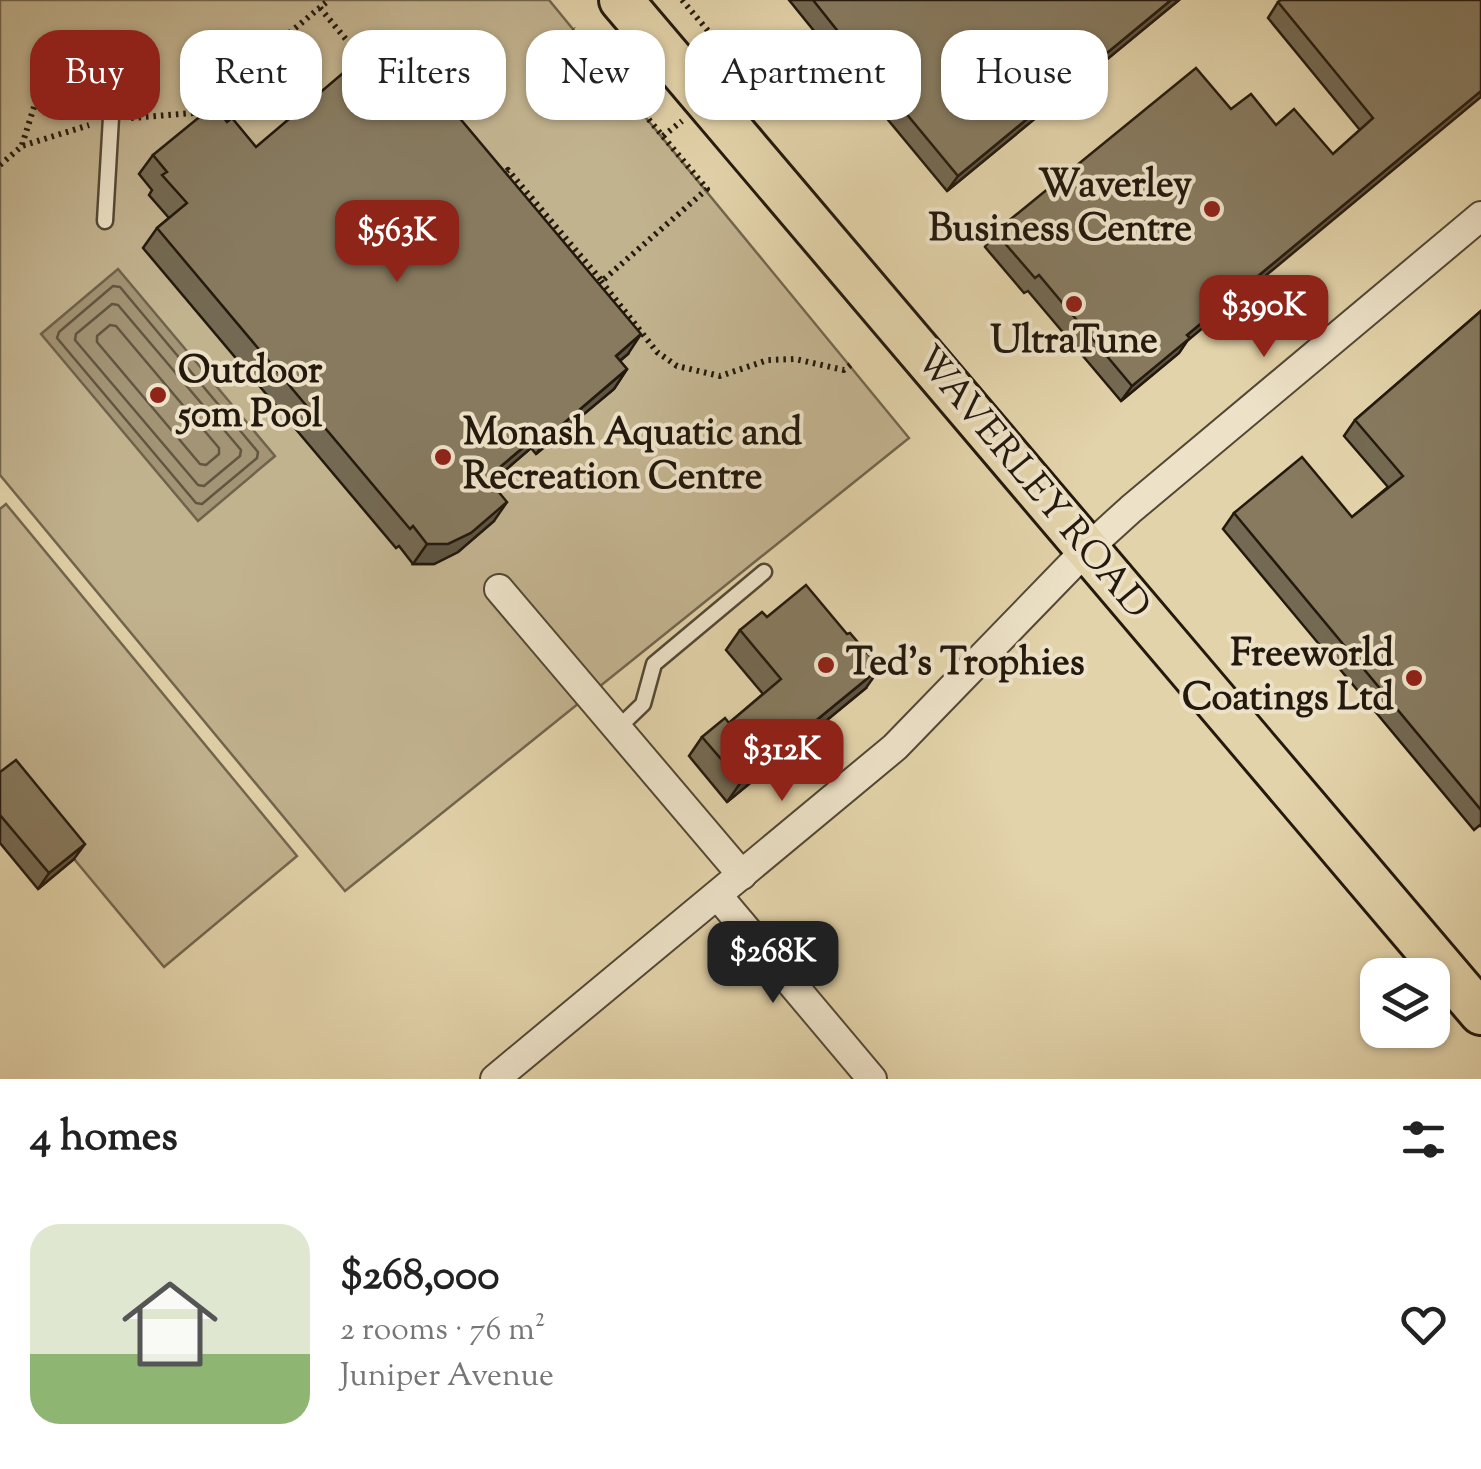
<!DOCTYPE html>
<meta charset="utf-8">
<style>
body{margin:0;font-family:"Sorts Mill Goudy",serif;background:#f6f6f6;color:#222;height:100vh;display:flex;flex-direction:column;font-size:38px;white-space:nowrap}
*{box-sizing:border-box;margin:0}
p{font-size:32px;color:#767676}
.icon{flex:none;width:55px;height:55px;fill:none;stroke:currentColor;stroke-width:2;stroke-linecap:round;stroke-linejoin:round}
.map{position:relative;height:1079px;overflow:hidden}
.details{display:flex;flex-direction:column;background:#fff;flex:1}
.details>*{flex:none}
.banner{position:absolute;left:30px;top:30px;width:1422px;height:90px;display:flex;gap:20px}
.controls{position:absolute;left:1360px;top:958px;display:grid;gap:20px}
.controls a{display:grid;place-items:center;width:90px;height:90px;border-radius:20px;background:#fff;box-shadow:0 2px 8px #0004;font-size:50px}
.price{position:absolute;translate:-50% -85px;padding:0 22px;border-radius:20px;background:#8f2418;color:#fff;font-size:32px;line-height:65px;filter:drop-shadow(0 2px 5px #0008)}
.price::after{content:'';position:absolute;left:50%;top:60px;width:30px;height:22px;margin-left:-15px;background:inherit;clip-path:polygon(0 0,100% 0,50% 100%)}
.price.active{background:#222;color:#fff}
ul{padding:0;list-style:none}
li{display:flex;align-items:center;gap:30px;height:250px;padding:0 30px}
li span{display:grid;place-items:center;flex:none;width:280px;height:200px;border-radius:30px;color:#555}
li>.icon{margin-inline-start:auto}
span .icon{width:120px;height:120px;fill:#fffc;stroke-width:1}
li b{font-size:42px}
h2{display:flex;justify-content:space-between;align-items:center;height:120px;padding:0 30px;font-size:42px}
.chip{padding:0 35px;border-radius:30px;background:#fff;box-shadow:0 2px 8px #0004;font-size:35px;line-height:90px}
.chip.active{background:#8f2418;color:#fff}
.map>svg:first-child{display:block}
.green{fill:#c2b38f;stroke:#72664e;stroke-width:2.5}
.water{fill:#a29475;stroke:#6f634b;stroke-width:2.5}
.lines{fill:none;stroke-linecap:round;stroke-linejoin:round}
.shore{stroke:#625641;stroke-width:2.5}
.lane-casing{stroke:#534834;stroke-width:19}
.street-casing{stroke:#534834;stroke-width:32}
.primary-casing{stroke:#23190d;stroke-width:48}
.path{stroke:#23190d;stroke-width:6;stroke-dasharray:2.5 5;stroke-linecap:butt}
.lane{stroke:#ede2c8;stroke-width:14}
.street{stroke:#ede2c8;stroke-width:28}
.primary{stroke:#e3d3aa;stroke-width:42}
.wall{fill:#746952;stroke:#23190d;stroke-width:2.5}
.shaded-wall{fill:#5e5542;stroke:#23190d;stroke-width:2.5}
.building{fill:#877a5f;stroke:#23190d;stroke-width:2.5}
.poi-dot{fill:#8f2418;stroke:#ede2c8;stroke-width:4}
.labels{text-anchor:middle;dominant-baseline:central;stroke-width:8;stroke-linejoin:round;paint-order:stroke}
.poi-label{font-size:38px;font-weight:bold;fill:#23190d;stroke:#ede2c8;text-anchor:start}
.street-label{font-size:38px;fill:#23190d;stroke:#ede2c8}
</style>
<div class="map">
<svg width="1481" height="1079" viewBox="0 0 1481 1079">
<rect width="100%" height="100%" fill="#e3d3aa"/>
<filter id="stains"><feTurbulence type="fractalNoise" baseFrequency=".002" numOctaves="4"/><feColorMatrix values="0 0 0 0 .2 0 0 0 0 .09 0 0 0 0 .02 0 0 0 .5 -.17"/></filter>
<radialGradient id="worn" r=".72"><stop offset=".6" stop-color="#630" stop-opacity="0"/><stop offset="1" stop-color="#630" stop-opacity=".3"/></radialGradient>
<!-- green -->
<g class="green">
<polygon points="0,0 549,0 909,438 345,891 0,475"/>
<polygon points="6,504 297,856 164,967 0,770 0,509"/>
</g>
<!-- water -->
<polygon class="water" points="118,269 275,456 198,521 41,334"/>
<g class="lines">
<!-- shore -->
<g class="shore">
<polygon points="113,286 120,287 258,452 257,458 202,504 196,503 57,338 59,332"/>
<polygon points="112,304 118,305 241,450 240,456 204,486 198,485 75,340 76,334"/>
<polygon points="110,325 116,326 219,448 219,454 206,465 200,464 97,342 97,336"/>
</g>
<defs>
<g id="lane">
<polyline points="105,221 112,100"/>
<polyline points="617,729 643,704 654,664 764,572"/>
</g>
<g id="street">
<polyline points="499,589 742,875"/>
<polyline points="718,896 872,1079"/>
<polyline points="495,1079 895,747 1087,549 1131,509 1481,216"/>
</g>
<polyline id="primary" points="621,0 1481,1013"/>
</defs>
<!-- lane casing -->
<use href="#lane" class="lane-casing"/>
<!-- street casing -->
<use href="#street" class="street-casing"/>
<!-- primary casing -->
<use href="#primary" class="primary-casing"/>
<!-- path -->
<g class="path">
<polyline points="682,0 742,71 734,78"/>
<polyline points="320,8 364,61"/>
<polyline points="131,118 193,113 329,0"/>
<polyline points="663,136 682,121"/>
<polyline points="22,145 47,66"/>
<polyline points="0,165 22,146 89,125"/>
<polyline points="501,176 508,170 602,281 707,189 573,29"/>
<polyline points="601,281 657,352 677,366 720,376 768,360 795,359 844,370 853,363"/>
</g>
<!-- lane -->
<use href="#lane" class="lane"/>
<!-- street -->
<use href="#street" class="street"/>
<!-- primary -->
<use href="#primary" class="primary"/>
</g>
<!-- wall -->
<g class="wall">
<polygon points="789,0 1179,0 947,191 874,103 867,109 835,70 840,63"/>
<polygon points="1481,0 1187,341 1179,353 1121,401 1028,291 1024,293 985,247 995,232 1231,109 1276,125 1333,154 1360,130 1268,18 1278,2"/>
<polygon points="227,122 256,147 628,354 620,361 627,369 614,389 536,454 531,448 491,482 494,521 458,552 434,564 413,564 399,546 396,548 143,248 157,228 169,218 149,195 152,190 139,174 153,155"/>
<polygon points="1481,311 1481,827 1480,825 1474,830 1223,529 1234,513 1352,517 1388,487 1344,436 1355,420"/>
<polygon points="767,617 866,688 727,802 689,756 702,737 729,723 763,694 726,650 740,630"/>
<polygon points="0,772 74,859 38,889 0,843"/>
</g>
<!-- shaded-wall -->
<g class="shaded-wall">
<polygon points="1171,0 1179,0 947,191 958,176"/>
<polygon points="885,88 874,103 867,109 877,93"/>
<polygon points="1481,91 1481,97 1187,341 1179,353 1121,401 1132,386 1187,335"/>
<polygon points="641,334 628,354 602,375 616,356"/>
<polygon points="627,369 614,389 536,454 550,435"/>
<polygon points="545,429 531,448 474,497 487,478"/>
<polygon points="507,502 494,521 458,552 434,564 413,564 427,544"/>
<polygon points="880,668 866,688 727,802 741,782"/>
<polygon points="85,844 74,859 38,889 49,873"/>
</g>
<!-- building -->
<g class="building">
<polygon points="813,0 1171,0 958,176 885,88 877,93 846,55 852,49"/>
<polygon points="1281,0 1481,0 1481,91 1187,335 1190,338 1132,386 1039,275 1035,278 995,232 1196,68 1231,109 1251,94 1276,125 1294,109 1333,154 1373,118 1278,2"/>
<polygon points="389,34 641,334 616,356 627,369 550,435 545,429 487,478 507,502 471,533 448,544 427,544 413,526 410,529 157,228 187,203 162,175 167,172 153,155 214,105 227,122 232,118 256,147"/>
<polygon points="1481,311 1481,810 1234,513 1302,457 1352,517 1403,476 1355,420"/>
<polygon points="806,585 847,634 850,633 880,668 741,782 702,737 725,718 729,723 781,679 740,630 762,612 767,617"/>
<polygon points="16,760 85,844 49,873 0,815 0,772"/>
</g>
<!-- markers -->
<g class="poi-dot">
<circle cx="1212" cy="209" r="10"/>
<circle cx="1074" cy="304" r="10"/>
<circle cx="158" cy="395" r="10"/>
<circle cx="443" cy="457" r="10"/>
<circle cx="826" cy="665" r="10"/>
<circle cx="1414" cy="678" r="10"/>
</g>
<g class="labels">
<!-- poi labels -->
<g class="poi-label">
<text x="1192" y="187" text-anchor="end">Waverley<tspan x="1192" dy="44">Business Centre</tspan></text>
<text x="1074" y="343" text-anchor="middle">UltraTune</text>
<text x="178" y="373">Outdoor<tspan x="178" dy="44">50m Pool</tspan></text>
<text x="463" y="435">Monash Aquatic and<tspan x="463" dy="44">Recreation Centre</tspan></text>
<text x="1394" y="656" text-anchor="end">Freeworld<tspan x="1394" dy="44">Coatings Ltd</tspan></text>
<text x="846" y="665">Ted's Trophies</text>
</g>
<!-- street labels -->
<g class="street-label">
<text transform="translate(1031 484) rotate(50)">WAVERLEY ROAD</text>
</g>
</g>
<rect width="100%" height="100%" filter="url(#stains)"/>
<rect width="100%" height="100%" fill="url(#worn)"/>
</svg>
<div class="controls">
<a><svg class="icon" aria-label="layers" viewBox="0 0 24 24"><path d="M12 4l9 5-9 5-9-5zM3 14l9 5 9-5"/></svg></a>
</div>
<b class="price" style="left:397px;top:285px">$563K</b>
<b class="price" style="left:1264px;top:360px">$390K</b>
<b class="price" style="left:782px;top:804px">$312K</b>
<b class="price active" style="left:773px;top:1006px">$268K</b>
<div class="banner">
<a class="chip active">Buy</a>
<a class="chip">Rent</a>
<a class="chip">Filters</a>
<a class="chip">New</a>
<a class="chip">Apartment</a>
<a class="chip">House</a>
</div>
</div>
<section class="details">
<h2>4 homes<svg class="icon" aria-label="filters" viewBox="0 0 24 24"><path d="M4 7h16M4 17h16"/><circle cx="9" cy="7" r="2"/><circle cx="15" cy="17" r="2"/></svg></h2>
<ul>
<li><span style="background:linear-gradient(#dfe7d0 65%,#8fb573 0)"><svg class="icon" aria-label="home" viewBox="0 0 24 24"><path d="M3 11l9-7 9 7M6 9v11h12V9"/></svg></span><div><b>$268,000</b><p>2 rooms · 76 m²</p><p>Juniper Avenue</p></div><svg class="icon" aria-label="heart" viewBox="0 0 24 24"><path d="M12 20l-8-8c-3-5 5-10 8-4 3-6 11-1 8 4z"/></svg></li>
</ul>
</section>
